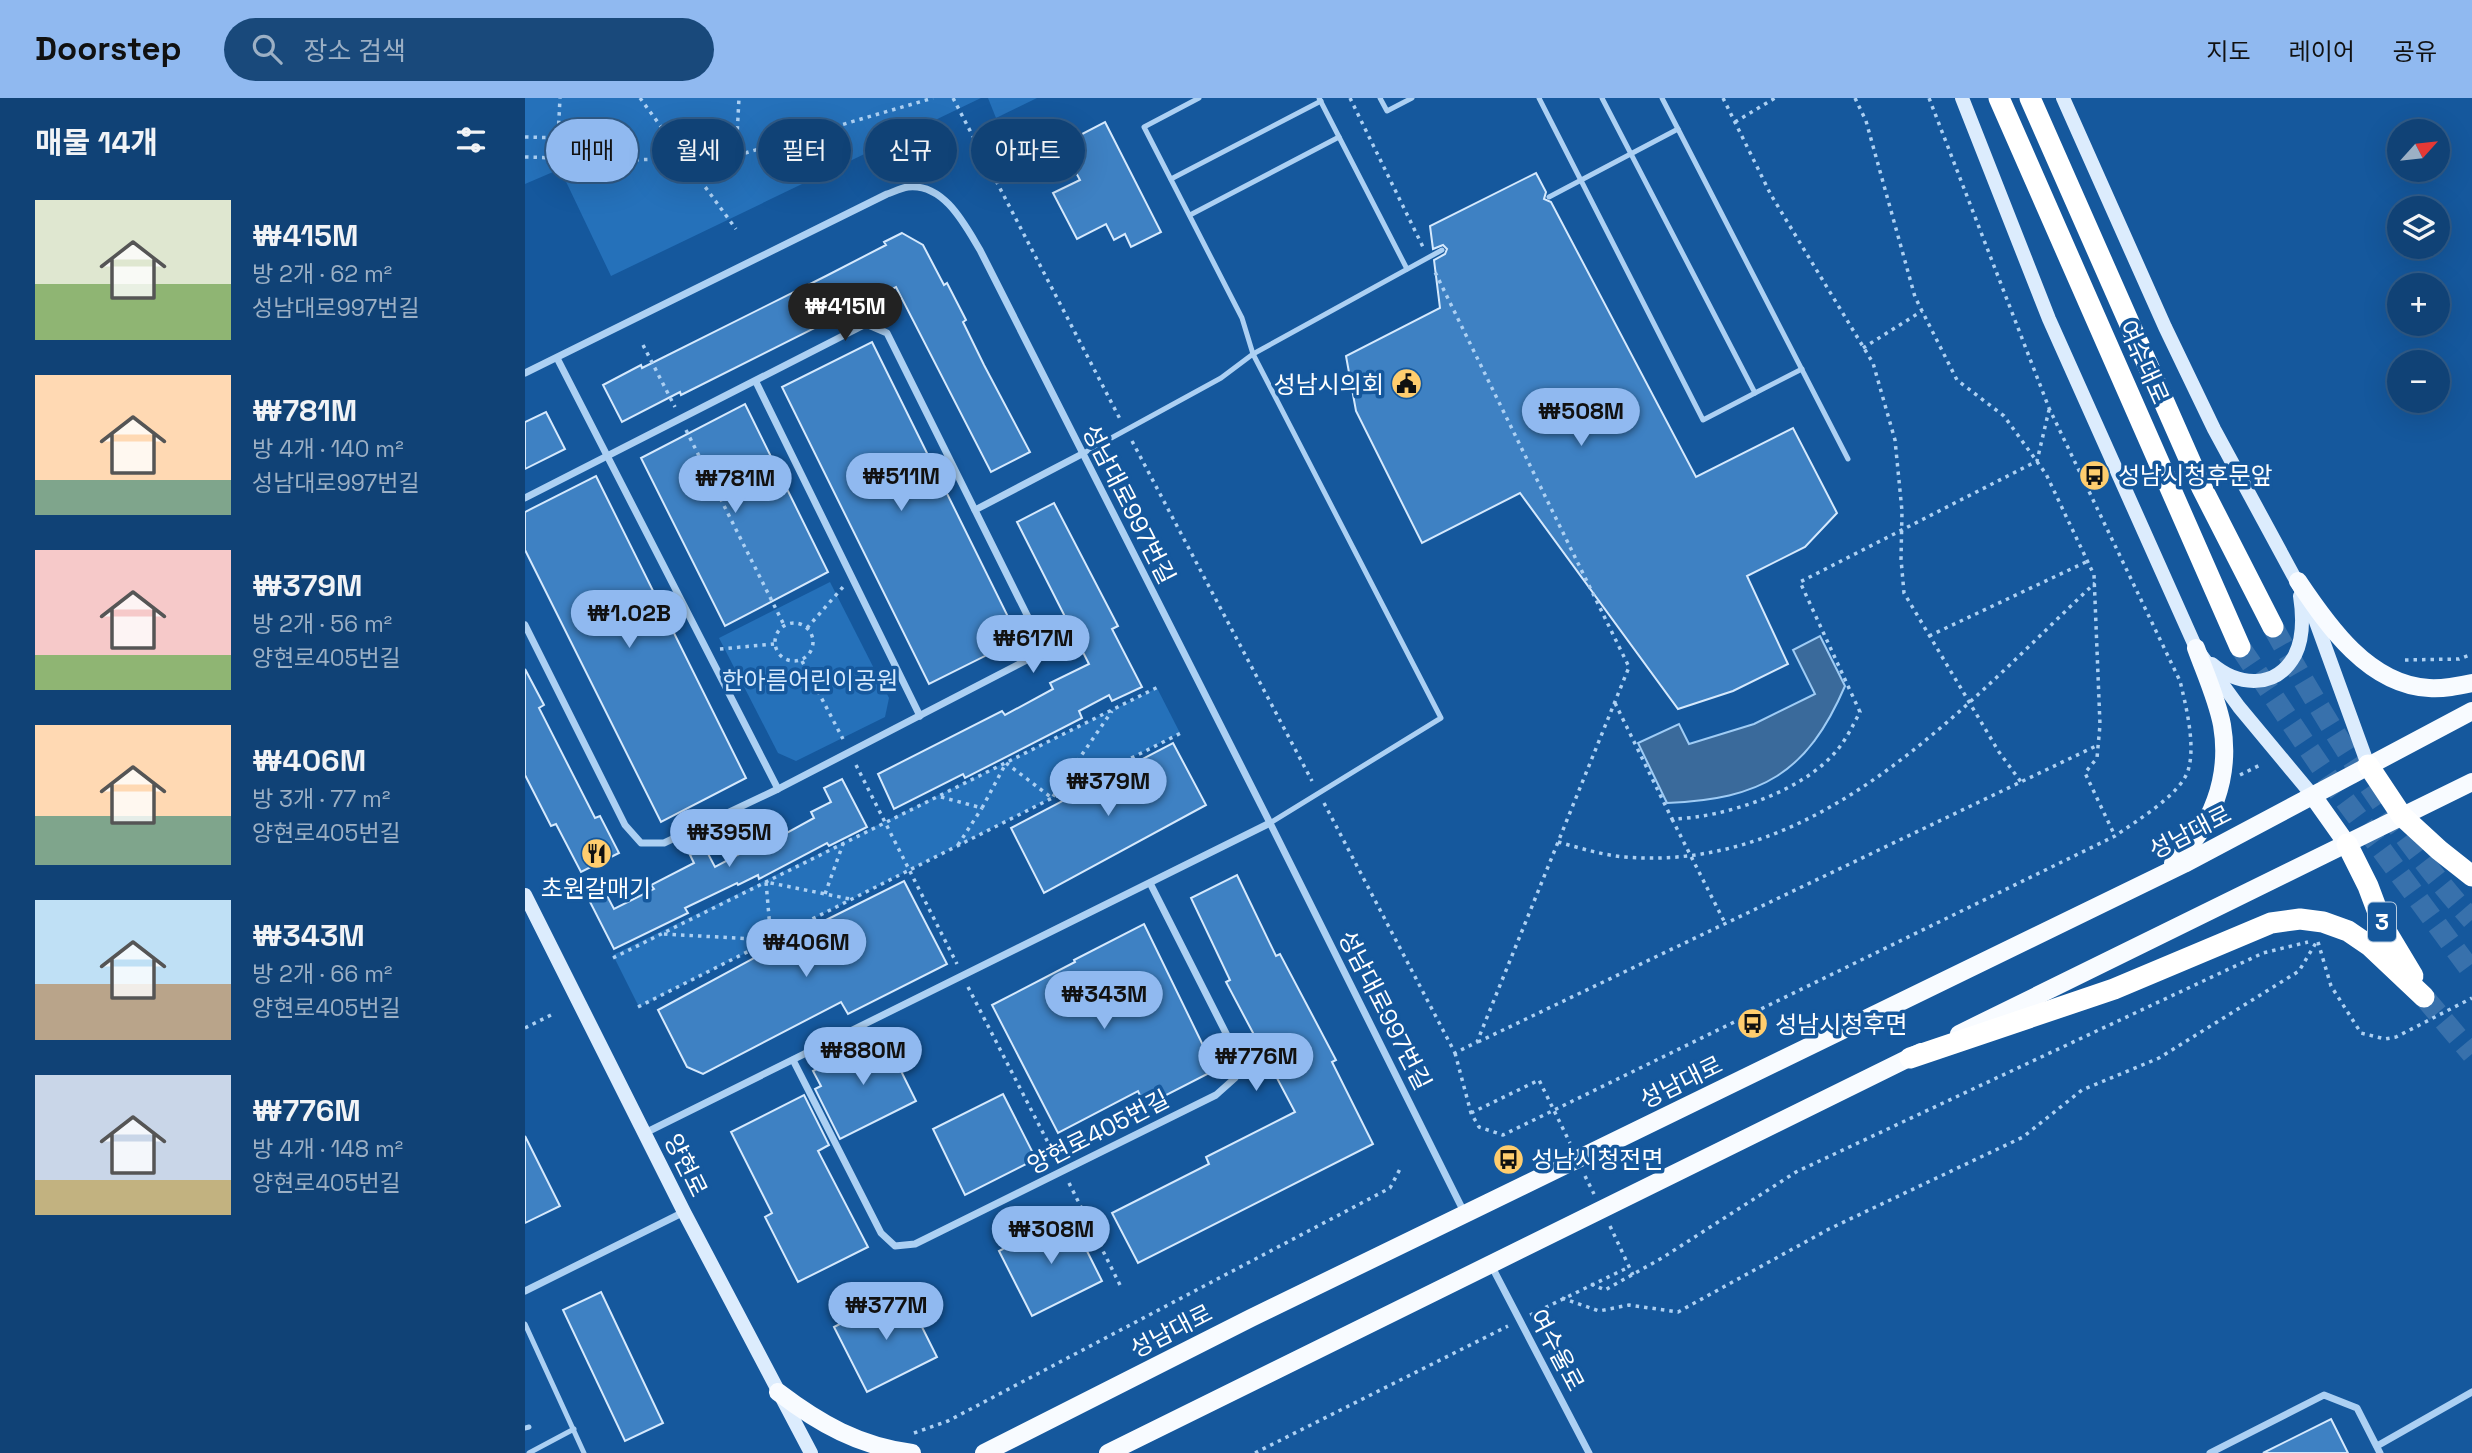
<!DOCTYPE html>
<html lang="ko">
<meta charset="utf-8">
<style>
body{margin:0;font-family:"Space Grotesk","Noto Sans KR",sans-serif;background:#19497b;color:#f1f3f6;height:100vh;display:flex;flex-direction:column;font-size:26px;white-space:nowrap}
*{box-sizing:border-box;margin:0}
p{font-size:23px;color:#9cb0c5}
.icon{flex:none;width:38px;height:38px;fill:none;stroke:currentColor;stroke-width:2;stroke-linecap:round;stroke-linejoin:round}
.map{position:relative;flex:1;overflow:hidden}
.sheet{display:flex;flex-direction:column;background:#104276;width:525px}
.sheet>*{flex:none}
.banner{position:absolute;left:21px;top:21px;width:665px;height:63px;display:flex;gap:14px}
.needle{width:46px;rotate:63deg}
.buttons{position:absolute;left:1862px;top:21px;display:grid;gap:14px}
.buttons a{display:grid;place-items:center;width:63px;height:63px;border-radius:50%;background:#104276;box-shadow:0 7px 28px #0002,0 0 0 2px #305b88;font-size:35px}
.price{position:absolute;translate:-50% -60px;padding:0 16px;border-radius:24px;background:#90b9f0;color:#111;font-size:23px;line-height:46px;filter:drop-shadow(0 2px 4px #0008)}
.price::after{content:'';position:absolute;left:50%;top:42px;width:21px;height:16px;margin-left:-10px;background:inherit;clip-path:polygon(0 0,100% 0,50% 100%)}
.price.active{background:#222;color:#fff}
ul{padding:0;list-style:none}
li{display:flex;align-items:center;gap:21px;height:175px;padding:0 35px}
li span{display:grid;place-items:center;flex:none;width:196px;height:140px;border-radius:0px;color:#555}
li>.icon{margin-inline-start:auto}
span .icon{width:84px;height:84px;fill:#fffc;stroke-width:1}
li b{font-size:30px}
h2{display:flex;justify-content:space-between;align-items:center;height:84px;padding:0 35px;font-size:30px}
.pill{padding:0 24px;border-radius:32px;background:#104276;box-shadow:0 7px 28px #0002,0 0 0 2px #305b88;font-size:24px;line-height:63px}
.pill.active{background:#90b9f0;color:#111}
header{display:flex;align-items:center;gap:42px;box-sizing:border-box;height:98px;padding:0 35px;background:#90b9f0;color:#111}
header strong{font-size:33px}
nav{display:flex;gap:38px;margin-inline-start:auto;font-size:24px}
.search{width:490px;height:63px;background:#19497b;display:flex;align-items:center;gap:18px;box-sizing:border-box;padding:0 24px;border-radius:38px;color:#9cb0c5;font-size:26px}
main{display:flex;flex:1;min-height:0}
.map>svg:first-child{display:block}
.green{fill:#2571ba}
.water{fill:#3a6a9b;stroke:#9fccf5;stroke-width:2}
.building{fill:#3e81c3;stroke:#d5e9fd;stroke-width:2}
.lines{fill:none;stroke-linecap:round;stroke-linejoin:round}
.highway-tunnel{stroke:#3871ac;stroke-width:21;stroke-dasharray:21 10;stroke-linecap:butt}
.path{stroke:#acd0f3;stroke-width:3.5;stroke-dasharray:3.5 5;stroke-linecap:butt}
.lane{stroke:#acd0f3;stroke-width:5}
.street{stroke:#acd0f3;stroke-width:7}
.secondary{stroke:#dcecfd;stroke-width:14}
.primary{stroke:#f8fbff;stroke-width:18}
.highway{stroke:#fff;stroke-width:21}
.labels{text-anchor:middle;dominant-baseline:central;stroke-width:7;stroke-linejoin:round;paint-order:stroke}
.shield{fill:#15589d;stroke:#b9cde2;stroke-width:2}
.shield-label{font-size:23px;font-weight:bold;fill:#fff}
.street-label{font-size:24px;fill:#fff;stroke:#15589d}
.poi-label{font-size:24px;fill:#fff;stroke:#15589d;text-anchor:start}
.park-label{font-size:24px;fill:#d5e9fd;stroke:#15589d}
</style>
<header>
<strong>Doorstep</strong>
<div class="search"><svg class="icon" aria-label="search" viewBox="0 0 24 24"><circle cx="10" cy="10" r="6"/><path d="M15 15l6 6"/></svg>장소 검색</div>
<nav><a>지도</a><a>레이어</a><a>공유</a></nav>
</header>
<main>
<section class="sheet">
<h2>매물 14개<svg class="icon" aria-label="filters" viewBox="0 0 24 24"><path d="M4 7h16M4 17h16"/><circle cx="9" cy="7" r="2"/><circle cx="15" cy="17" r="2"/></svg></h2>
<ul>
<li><span style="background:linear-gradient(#dfe7d0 60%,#8fb573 0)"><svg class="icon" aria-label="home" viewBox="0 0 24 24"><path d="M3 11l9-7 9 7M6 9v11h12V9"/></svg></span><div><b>₩415M</b><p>방 2개 · 62 m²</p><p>성남대로997번길</p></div></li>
<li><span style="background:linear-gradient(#ffd9b3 75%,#7fa58c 0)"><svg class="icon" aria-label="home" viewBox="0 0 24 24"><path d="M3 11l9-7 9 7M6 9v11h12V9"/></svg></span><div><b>₩781M</b><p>방 4개 · 140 m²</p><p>성남대로997번길</p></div></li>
<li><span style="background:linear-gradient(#f6c9c9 75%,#8fb573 0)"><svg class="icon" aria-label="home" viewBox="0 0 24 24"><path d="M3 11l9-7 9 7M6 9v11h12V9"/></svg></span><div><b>₩379M</b><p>방 2개 · 56 m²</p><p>양현로405번길</p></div></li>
<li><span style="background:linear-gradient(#ffd9b3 65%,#7fa58c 0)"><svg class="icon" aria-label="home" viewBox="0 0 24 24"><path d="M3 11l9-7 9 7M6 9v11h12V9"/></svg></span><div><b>₩406M</b><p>방 3개 · 77 m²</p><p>양현로405번길</p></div></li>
<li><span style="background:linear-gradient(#bfe0f5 60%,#b9a48a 0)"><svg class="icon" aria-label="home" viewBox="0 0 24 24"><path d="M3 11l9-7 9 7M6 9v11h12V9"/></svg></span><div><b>₩343M</b><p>방 2개 · 66 m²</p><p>양현로405번길</p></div></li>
<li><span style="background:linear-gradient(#c9d6e8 75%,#c2b280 0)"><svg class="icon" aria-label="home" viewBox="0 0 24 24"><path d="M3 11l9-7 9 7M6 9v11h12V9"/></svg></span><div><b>₩776M</b><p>방 4개 · 148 m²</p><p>양현로405번길</p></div></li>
</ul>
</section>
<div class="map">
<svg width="1947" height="1355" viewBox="0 0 1947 1355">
<rect width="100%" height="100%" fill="#15589d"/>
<!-- green -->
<g class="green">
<polygon points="0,0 456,0 86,178 35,71 0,86"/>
<polygon points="463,0 512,0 471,20"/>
<polygon points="305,484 364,600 360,619 271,663 253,655 194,540"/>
<polygon points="632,590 655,635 114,909 88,857"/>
</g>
<!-- water -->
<path class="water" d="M 1295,538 L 1320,588 C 1282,676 1236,701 1142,705 L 1113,645 L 1154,626 L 1164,646 L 1229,626 L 1290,596 L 1268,552 Z"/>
<!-- building -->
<g class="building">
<polygon points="580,24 636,134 606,149 600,136 589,142 581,126 552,141 528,95 555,82 536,47"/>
<polygon points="1011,75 1021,94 1019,101 1026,104 1171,379 1268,330 1312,415 1280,449 1222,478 1263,566 1208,593 1153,611 995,395 897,445 831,313 821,258 915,210 909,162 920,156 922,151 918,147 908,151 905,128"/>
<polygon points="377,135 398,147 419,187 422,185 441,222 438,224 459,267 505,354 466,374 371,189 156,297 155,294 97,324 78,287 116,267 117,270 301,178 361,147 359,144"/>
<polygon points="347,244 494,541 404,586 257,289"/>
<polygon points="220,306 303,474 200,528 116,360"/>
<polygon points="21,314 40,351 0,371 0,324"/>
<polygon points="71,378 221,680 136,724 0,452 0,414"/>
<polygon points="529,405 593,528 587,531 617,589 587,603 584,597 554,613 557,620 440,680 438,676 369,711 353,676 477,613 480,617 528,591 525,585 564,566 492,424"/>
<polygon points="0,571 19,607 14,610 70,720 75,718 94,755 56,774 31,726 26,728 0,677"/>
<polygon points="648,645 681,707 519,795 486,730"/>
<polygon points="317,681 342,729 304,748 302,745 234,781 233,777 213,787 212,785 160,810 163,815 89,851 63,800 79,792 89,811 129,791 126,787 169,765 165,757 180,750 190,769 220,753 217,747 237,737 234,730 252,721 260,736 289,720 286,714 306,704 299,690"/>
<polygon points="712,777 751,858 755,856 811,962 807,964 848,1046 613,1165 587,1115 684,1066 681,1059 770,1014 701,884 705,882 666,800"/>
<polygon points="379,783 422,866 323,916 316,904 178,976 162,969 133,912 279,833"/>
<polygon points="619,826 690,972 620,1008 613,993 533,1035 467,907 550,864 549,862"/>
<polygon points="358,937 391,1003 315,1041 290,991 296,988 288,973"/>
<polygon points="478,996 511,1061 440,1097 408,1031"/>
<polygon points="279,997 304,1047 293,1053 343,1149 273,1184 240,1119 247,1115 206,1034"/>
<polygon points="0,1038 35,1108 0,1125"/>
<polygon points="544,1117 577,1183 507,1218 474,1153"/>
<polygon points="379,1193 412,1259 342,1294 309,1229"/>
<polygon points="76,1194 138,1325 100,1343 38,1212"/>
<polygon points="1806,1321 1823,1355 1738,1355"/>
</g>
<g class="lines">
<!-- highway-tunnel -->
<g class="highway-tunnel">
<path d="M 1748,529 C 1804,630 1870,735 1947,822"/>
<polyline points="1715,549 1802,678 1947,874"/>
<polyline points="1899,899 1947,956"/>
</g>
<!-- path -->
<g class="path">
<polyline points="115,0 211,131"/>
<polyline points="428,0 595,321"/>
<polyline points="825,0 898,149"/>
<polyline points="1198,0 1246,97 1348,265 1370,342 1377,413 1376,461 1379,495 1474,654 1496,684"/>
<polyline points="1330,0 1341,23 1390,199 1432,282 1479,318 1521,376 1569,477 1575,627 1572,660 1560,675 1590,738"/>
<polyline points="1210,24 1250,0"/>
<polyline points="0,39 33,40"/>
<polyline points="211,57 214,0"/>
<polyline points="0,59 98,62 203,60 408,0"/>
<polyline points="32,60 35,0"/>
<polyline points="118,247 150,309"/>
<polyline points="1338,250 1397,213"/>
<polyline points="161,332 259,527"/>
<polyline points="607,343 787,683"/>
<circle cx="269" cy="544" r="19"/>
<polyline points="282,530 318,489"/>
<polyline points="1404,538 1563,463"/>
<polyline points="195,551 249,546"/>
<polyline points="1880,562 1934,561 1947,556"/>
<polyline points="277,563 318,641"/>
<path d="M 1090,605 L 1147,721 C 1199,720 1280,693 1313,651 C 1322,640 1328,627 1335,614 L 1275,484 L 1512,363 L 1524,312"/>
<polyline points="331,667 432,866"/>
<polyline points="1715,677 1735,667"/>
<polyline points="416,699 457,710 481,665 527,700 587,613"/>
<polyline points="799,705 930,955 952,944 1104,569 909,172"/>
<polyline points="1147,721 1200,825"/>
<path d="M 1033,744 C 1055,750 1077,757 1100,759 C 1296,775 1440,607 1570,485"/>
<polyline points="433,747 457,710"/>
<polyline points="300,796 318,746"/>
<polyline points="139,836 246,842 241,784 325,801"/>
<polyline points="1793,844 1806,888 1836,935 1860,941 1871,939 1947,900"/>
<polyline points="88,860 635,588"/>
<polyline points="443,889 532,1062"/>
<polyline points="113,909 658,634"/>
<polyline points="0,930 28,916"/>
<polyline points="953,944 1573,647"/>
<path d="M 930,955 L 946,1015 L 954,1029 L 978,1037 L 1590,738 C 1611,723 1659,695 1664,669 C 1670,644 1661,608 1655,583 L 1524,310 L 1404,0"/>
<polyline points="946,1015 1014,982 1045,1045"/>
<polyline points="1060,1078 1069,1096"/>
<polyline points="544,1085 597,1191"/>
<polyline points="1085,1128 1108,1177"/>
<polyline points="1066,1186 1080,1192 1137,1160 1271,1074 1738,855 1783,844"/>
<polyline points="1037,1200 1074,1213 1104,1207 1153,1214 1304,1131 1498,1039 1557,992 1634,960 1774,873 1792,843"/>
<polyline points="1005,1217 1104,1169"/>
<polyline points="389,1335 423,1323 865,1090 875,1071"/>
<polyline points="730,1355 983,1228"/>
</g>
<!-- lane -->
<g class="lane">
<polyline points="674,0 619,29 717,220 728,256 916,620 745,725"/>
<polyline points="794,0 882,171"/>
<polyline points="855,0 862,13 887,0"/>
<polyline points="1014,0 1178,322 1230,295"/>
<polyline points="1077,0 1230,295 1277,271"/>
<polyline points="1137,0 1153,31"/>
<polyline points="646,81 796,3"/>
<polyline points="1024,99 1153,31 1323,361"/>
<polyline points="665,117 814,39"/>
<polyline points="557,356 696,280 728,256 917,152"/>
<polyline points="0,1226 59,1355"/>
<polyline points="0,1330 4,1329"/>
<polyline points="4,1355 49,1331"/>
</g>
<!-- street -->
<g class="street">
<polyline points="32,260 253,691"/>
<path d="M 0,275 L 362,96 C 368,94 376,90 383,89 C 419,85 440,127 455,152 L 745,725 L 940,1116"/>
<polyline points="231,284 395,618"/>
<polyline points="0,400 341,226 362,235 509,531 500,563 253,691 139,745 116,745 100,727 0,527"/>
<polyline points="450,412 557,356"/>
<polyline points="268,962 356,1135 370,1148 390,1146 691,997 710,980 713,959 625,785"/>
<polyline points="120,1035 745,725"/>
<polyline points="966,1167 1064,1355"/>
<polyline points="0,1193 159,1114"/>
<polyline points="1852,1348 1947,1294"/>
<polyline points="1685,1355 1799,1297 1832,1310 1855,1355"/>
</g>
<!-- secondary -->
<g class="secondary">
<polyline points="1437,0 1524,221 1671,550 1714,609 1788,698"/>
<polyline points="1538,0 1640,229 1689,331 1786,510 1843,667"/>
<path d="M 1687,566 C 1713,588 1751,592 1770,557 C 1779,539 1778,517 1775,498"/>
<polyline points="0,797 159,1114 286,1355"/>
</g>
<!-- primary -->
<g class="primary">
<path d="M 1773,483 C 1803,528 1844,587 1904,590 C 1919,591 1933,588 1947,585"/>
<polyline points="1788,698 1822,746"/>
<path d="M 1648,765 C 1687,730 1706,679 1697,627 C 1692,601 1680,575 1671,550"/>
<polyline points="1434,936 1947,684"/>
<path d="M 253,1294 C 295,1326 334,1348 387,1355"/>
<polyline points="459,1355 726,1220 1659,766 1947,613"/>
<polyline points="583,1355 1396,954"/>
</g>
<!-- highway -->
<g class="highway">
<polyline points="1474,0 1715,549"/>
<polyline points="1505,0 1677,390 1748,529"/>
<polyline points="1843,667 1877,718 1914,752 1947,778"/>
<polyline points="1822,746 1843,788 1858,828 1888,878"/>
<polyline points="1385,960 1589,891 1746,825 1775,821 1798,824 1823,833 1845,848 1899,899"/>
</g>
</g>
<!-- icons -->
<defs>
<symbol id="civic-disc" viewBox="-11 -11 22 22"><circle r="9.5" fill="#ffcd6e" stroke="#15589d"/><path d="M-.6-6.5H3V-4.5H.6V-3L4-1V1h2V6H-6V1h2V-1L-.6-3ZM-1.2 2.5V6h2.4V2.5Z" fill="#111"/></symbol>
<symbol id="bus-disc" viewBox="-11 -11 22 22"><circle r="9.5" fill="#ffcd6e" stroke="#15589d"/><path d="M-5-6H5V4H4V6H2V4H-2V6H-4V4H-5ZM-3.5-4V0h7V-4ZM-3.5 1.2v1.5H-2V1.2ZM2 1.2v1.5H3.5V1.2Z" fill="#111"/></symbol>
<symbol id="restaurant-disc" viewBox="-11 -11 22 22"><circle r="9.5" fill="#ffcd6e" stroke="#15589d"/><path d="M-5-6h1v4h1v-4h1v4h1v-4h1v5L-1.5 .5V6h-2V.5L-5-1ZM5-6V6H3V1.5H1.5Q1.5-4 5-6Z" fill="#111"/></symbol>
</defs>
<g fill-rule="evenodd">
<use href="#civic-disc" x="864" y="268" width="35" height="35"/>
<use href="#bus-disc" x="1552" y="360" width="35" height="35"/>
<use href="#restaurant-disc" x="54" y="738" width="35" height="35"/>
<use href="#bus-disc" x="1210" y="908" width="35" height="35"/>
<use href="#bus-disc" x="966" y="1044" width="35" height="35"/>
</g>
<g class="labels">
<!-- shield labels -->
<rect class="shield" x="1843" y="804.5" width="28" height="39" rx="5"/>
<g class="shield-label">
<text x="1857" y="824">3</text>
</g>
<!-- street labels -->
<g class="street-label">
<text transform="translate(1619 264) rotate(66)">여수대로</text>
<text transform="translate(604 406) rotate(63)">성남대로997번길</text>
<text transform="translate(1665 734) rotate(-27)">성남대로</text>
<text transform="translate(860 912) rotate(63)">성남대로997번길</text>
<text transform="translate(1156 984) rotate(-26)">성남대로</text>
<text transform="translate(573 1034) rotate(-27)">양현로405번길</text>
<text transform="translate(161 1067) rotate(64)">양현로</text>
<text transform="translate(646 1233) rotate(-27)">성남대로</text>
<text transform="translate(1032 1252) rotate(62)">여수울로</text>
</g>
<!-- poi labels -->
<g class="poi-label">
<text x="859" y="286" text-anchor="end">성남시의회</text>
<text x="1593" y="377">성남시청후문앞</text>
<text x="71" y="790" text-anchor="middle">초원갈매기</text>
<text x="1250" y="926">성남시청후면</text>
<text x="1006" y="1061">성남시청전면</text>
</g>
<!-- park labels -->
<g class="park-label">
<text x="285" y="582">한아름어린이공원</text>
</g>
</g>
</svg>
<div class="buttons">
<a><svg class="needle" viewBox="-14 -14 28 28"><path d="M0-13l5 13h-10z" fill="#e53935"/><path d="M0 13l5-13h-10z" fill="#9cb0c5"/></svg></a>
<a><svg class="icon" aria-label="layers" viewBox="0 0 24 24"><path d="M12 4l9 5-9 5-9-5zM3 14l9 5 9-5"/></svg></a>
<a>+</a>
<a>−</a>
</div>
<b class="price active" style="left:320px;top:245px">₩415M</b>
<b class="price" style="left:1056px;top:350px">₩508M</b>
<b class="price" style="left:376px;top:415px">₩511M</b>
<b class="price" style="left:210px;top:417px">₩781M</b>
<b class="price" style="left:104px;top:552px">₩1.02B</b>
<b class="price" style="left:508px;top:577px">₩617M</b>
<b class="price" style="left:583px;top:720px">₩379M</b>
<b class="price" style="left:204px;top:771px">₩395M</b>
<b class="price" style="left:281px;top:881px">₩406M</b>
<b class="price" style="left:579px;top:933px">₩343M</b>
<b class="price" style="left:338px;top:989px">₩880M</b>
<b class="price" style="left:731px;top:995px">₩776M</b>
<b class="price" style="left:526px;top:1168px">₩308M</b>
<b class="price" style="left:361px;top:1244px">₩377M</b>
<div class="banner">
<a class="pill active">매매</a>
<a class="pill">월세</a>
<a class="pill">필터</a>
<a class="pill">신규</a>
<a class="pill">아파트</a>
</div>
</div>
</main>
